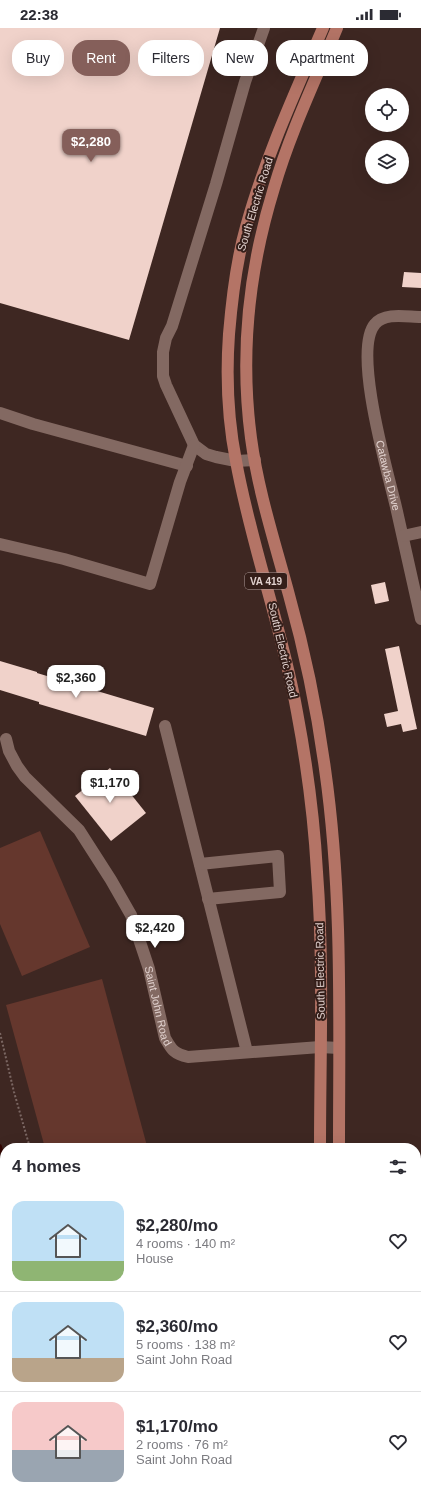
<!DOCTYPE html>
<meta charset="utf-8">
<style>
body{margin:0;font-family:Arial,sans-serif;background:#f7f7f7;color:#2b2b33;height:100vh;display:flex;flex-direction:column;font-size:15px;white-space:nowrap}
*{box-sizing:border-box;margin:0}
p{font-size:13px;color:#7c7c81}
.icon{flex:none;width:22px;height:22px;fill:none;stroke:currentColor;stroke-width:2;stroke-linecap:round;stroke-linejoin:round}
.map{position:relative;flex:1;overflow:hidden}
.drawer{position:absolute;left:0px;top:1115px;width:421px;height:356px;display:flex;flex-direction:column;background:#fff;border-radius:16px 16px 0 0;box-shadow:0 4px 16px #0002}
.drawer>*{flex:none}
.banner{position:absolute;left:12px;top:12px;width:397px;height:36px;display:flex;gap:8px}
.tools{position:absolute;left:365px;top:60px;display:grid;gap:8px}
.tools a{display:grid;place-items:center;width:44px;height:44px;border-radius:50%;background:#fff;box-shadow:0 4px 16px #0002;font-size:20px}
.price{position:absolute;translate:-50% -34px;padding:0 9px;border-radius:8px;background:#fff;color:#222;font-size:13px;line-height:26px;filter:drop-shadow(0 1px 2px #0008)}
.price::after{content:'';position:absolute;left:50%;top:24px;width:12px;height:9px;margin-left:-6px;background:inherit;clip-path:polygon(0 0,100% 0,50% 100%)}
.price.on{background:#855f5a;color:#fff}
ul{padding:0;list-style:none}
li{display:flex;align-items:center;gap:12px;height:100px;padding:0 12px}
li+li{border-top:1px solid #e1e1e2}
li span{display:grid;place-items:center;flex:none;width:112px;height:80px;border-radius:12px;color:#555}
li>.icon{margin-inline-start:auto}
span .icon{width:48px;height:48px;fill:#fffc;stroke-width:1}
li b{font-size:17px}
h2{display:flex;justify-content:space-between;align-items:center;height:48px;padding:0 12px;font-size:17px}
.chip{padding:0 14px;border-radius:16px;background:#fff;box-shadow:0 4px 16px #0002;font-size:14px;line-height:36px}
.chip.on{background:#855f5a;color:#fff}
.status{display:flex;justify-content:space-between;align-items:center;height:28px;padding:0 20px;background:#fff;direction:ltr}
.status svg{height:11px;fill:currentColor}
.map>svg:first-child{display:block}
.green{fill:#65372d}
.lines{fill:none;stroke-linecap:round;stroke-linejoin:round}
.stream{stroke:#310500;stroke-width:3.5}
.building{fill:#f0d2ca}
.path{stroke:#7b6763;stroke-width:2;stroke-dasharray:2 2;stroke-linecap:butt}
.minor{stroke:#836962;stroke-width:12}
.major{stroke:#b47466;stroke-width:12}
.labels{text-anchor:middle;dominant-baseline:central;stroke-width:4;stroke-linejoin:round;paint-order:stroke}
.shield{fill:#341e19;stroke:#ad9b98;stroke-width:1}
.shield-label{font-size:10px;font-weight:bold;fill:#e1d1ce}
.street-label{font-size:11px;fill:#e1d1ce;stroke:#341e19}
</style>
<div class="status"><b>22:38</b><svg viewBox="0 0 49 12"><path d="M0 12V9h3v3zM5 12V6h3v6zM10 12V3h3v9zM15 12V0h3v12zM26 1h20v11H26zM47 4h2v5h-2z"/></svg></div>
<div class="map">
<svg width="421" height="1471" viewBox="0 0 421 1471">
<rect width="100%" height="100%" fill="#3e2722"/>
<!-- green -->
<g class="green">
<polygon points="40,803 90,919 22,948 0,896 0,820"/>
<polygon points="102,951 147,1118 139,1120 45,1120 6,977"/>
</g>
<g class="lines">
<!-- stream -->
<g class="stream">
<polyline points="0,1118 5,1135"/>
<polyline points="131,1466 134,1471"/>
</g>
</g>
<!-- building -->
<g class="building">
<polygon points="0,0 220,0 129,312 0,275"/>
<polygon points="404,244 421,245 421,260 402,259"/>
<polygon points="385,554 389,573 375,576 371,557"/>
<polygon points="399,618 417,701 403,704 401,696 387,699 384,686 398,683 385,621"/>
<polygon points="0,633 37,644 37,645 154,680 146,708 39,676 39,674 0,662"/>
<polygon points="110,740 146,785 111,813 75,768"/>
</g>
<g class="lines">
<!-- path -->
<g class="path">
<polyline points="0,1005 14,1064 30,1120"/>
<polyline points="163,1466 165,1471"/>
</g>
<!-- minor -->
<g class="minor">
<path id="s1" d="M 421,289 C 407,289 385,284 375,296 C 352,322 388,445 396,479 C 404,516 413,554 421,591"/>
<polyline points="0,385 33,396 187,438"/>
<polyline points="255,432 236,433 216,429 206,426 194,417 166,357 163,348 163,324 166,310 172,298 216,156 245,54 264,0"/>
<polyline points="403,508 421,504"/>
<polyline points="0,516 64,531 150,556 180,454 194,417"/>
<polyline points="165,698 247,1024"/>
<path id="s2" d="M 6,711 L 9,723 L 17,738 L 25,749 L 79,802 L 111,852 L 131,887 L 149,941 L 165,1010 C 172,1022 174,1026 188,1029 L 320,1019 L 339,1020"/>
<polyline points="200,836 278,828 280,864 208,871"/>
<polyline points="416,1268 421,1267"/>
<polyline points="0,1340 5,1353"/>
<polyline points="0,1407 5,1419"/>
<polyline points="24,1466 26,1471"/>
<polyline points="48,1466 50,1471"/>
</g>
<!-- major -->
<g class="major">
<path d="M 337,0 C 315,53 290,105 274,160 C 249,241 240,327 251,410 C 258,463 275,515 289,567 C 305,624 317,682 325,741 C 343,867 339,994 339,1120"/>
<path d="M 320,1120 C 320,1028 324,936 317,844 C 314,790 307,737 297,684 C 282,599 251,517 236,433 C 228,392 226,348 229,306 C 232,270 236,234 246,199 C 265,130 295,65 323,0"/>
<polyline points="316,1466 316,1471"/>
<polyline points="336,1466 336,1471"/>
</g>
</g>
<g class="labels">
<!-- shield labels -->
<rect class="shield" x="245" y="545" width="42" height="16" rx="3"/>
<g class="shield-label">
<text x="266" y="553">VA 419</text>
</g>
<!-- street labels -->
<g class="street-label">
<text transform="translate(255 176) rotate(-73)">South Electric Road</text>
<text stroke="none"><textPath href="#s1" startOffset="203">Catawba Drive</textPath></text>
<text transform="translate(283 622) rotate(77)">South Electric Road</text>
<text transform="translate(320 943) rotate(-91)">South Electric Road</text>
<text stroke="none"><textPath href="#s2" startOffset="313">Saint John Road</textPath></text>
</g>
</g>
</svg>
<div class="tools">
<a><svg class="icon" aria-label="locate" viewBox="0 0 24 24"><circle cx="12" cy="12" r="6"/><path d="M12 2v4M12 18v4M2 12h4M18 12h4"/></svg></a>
<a><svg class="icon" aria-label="layers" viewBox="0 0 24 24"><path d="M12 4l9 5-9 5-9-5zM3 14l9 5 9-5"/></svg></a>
</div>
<b class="price on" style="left:91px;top:135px">$2,280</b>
<b class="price" style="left:76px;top:671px">$2,360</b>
<b class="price" style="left:110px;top:776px">$1,170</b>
<b class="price" style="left:155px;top:921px">$2,420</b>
<div class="banner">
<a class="chip">Buy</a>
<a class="chip on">Rent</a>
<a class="chip">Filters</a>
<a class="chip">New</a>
<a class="chip">Apartment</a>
</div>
<section class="drawer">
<h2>4 homes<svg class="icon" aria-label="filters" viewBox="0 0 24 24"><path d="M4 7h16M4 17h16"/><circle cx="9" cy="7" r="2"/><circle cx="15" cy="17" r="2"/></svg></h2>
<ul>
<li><span style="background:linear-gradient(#bfe0f5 75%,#8fb573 0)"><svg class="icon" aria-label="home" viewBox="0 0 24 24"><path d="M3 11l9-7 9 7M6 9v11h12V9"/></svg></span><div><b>$2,280/mo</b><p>4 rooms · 140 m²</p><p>House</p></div><svg class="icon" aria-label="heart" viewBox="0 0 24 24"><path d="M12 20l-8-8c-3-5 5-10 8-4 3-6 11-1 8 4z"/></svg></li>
<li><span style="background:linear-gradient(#bfe0f5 70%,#b9a48a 0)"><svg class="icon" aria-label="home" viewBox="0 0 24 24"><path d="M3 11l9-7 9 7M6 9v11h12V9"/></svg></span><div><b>$2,360/mo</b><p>5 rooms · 138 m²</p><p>Saint John Road</p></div><svg class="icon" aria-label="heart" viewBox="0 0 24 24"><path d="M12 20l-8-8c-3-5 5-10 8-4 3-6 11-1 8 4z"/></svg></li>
<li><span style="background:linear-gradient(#f6c9c9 60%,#9aa5b1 0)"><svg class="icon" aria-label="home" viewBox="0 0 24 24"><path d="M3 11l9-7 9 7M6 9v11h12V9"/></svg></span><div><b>$1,170/mo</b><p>2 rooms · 76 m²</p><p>Saint John Road</p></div><svg class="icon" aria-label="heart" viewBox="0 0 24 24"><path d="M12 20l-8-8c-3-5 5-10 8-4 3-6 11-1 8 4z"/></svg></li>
</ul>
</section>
</div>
